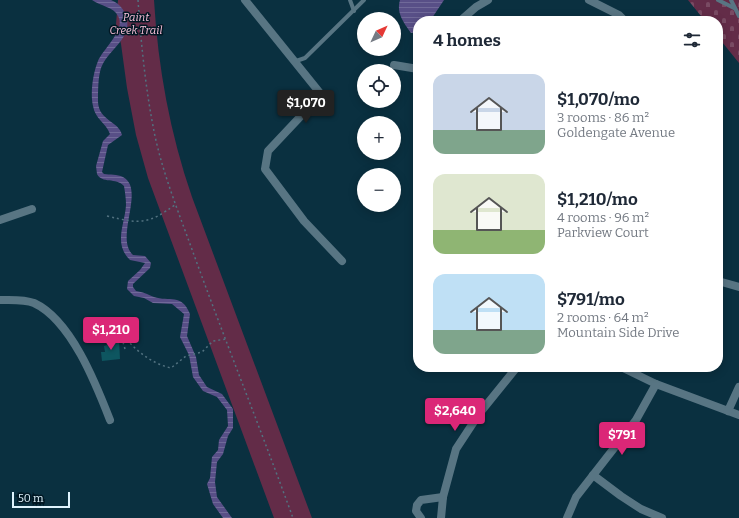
<!DOCTYPE html>
<meta charset="utf-8">
<style>
body{margin:0;font-family:Bitter,serif;background:#f6f6f7;color:#1f2937;height:100vh;display:flex;flex-direction:column;font-size:15px;white-space:nowrap}
*{box-sizing:border-box;margin:0}
p{font-size:13px;color:#747a83}
.icon{flex:none;width:22px;height:22px;fill:none;stroke:currentColor;stroke-width:2;stroke-linecap:round;stroke-linejoin:round}
.map{position:relative;flex:1;overflow:hidden}
.drawer{position:absolute;left:413px;top:16px;width:310px;height:356px;display:flex;flex-direction:column;background:#fff;border-radius:16px;box-shadow:0 2px 10px #0003}
.drawer>*{flex:none}
.needle{width:26px;rotate:46deg}
.fabs{position:absolute;left:357px;top:12px;display:grid;gap:8px}
.fabs a{display:grid;place-items:center;width:44px;height:44px;border-radius:50%;background:#fff;box-shadow:0 2px 10px #0003;font-size:20px}
.scale{position:absolute;left:12px;bottom:10px;width:58px;box-sizing:border-box;padding-left:4px;border:2px solid #dff3fd;border-top:0;font-size:11px;line-height:14px;white-space:nowrap;color:#dff3fd;-webkit-text-stroke:3px #001723;paint-order:stroke}
.price{position:absolute;translate:-50% -34px;padding:0 9px;border-radius:4px;background:#db2777;color:#fff;font-size:13px;line-height:26px;filter:drop-shadow(0 1px 2px #0008)}
.price::after{content:'';position:absolute;left:50%;top:24px;width:12px;height:9px;margin-left:-6px;background:inherit;clip-path:polygon(0 0,100% 0,50% 100%)}
.price.current{background:#222;color:#fff}
ul{padding:0;list-style:none}
li{display:flex;align-items:center;gap:12px;height:100px;padding:0 20px}
li span{display:grid;place-items:center;flex:none;width:112px;height:80px;border-radius:12px;color:#555}
li>.icon{margin-inline-start:auto}
span .icon{width:48px;height:48px;fill:#fffc;stroke-width:1}
li b{font-size:17px}
h2{display:flex;justify-content:space-between;align-items:center;height:48px;padding:0 20px;font-size:17px}
.map>svg:first-child{display:block}
.cemetery{fill:url(#cemetery-stones)}
.green{fill:#632c48}
.water{fill:url(#water-rules)}
.building{fill:#0e5660}
.lines{fill:none;stroke-linecap:round;stroke-linejoin:round}
.path{stroke:#527280;stroke-width:1.5;stroke-dasharray:2 3;stroke-linecap:butt}
.service{stroke:#587583;stroke-width:4}
.minor{stroke:#587583;stroke-width:8}
.labels{text-anchor:middle;dominant-baseline:central;stroke-width:3;stroke-linejoin:round;paint-order:stroke}
.park-label{font-size:11px;font-style:italic;fill:#f8c0d9;stroke:#001723}
</style>
<div class="map">
<svg width="739" height="518" viewBox="0 0 739 518">
<defs>
<pattern id="cemetery-stones" width="16" height="16" patternUnits="userSpaceOnUse"><rect width="16" height="16" fill="#632c48"/><path d="M2 7V4a2 2 0 0 1 4 0v3zM10 15v-3a2 2 0 0 1 4 0v3z" fill="#794b63"/></pattern>
<pattern id="water-rules" width="6" height="5" patternUnits="userSpaceOnUse"><rect width="6" height="5" fill="#584f87"/><path d="M0 2.5h6" fill="none" stroke="#706999"/></pattern>
</defs>
<rect width="100%" height="100%" fill="#0a3040"/>
<!-- cemetery -->
<polygon class="cemetery" points="688,0 739,0 739,63 718,37 718,21 705,21"/>
<!-- green -->
<path class="green" d="M 118,0 L 154,0 C 158,68 170,133 192,197 L 312,518 L 274,518 L 148,178 L 136,135 L 127,88 L 121,44 L 116,24 Z"/>
<!-- water -->
<g class="water">
<path d="M 92,0 C 98,0 106,0 111,0 C 125,5 132,23 124,36 C 118,47 106,55 101,68 C 98,77 98,92 98,102 C 99,121 119,121 122,135 L 108,145 L 102,172 L 104,174 C 110,175 117,174 123,177 C 146,189 114,238 133,255 L 145,256 L 151,263 L 150,268 L 133,284 L 133,287 L 136,291 C 143,292 147,294 154,297 C 169,302 182,293 190,314 L 187,336 L 196,357 L 199,375 L 207,387 L 222,394 L 233,409 L 233,428 L 228,436 L 223,454 L 217,462 L 215,482 L 217,497 L 232,518 L 223,518 L 213,504 L 207,484 L 210,478 L 212,457 L 218,450 L 219,440 L 228,426 L 227,410 L 217,397 L 203,391 L 193,377 L 189,355 L 180,337 L 184,314 L 172,304 L 153,303 L 144,298 L 134,296 L 127,289 L 128,281 L 140,270 L 145,263 L 130,260 C 113,244 125,224 126,205 C 126,199 125,192 124,186 C 116,177 102,184 97,174 L 96,166 L 103,141 L 110,134 C 106,123 95,119 93,106 C 90,93 93,73 98,61 C 104,48 126,30 118,16 C 114,7 100,6 92,0 Z"/>
<path d="M 400,0 L 444,0 L 430,21 L 418,21 L 418,32 L 411,33 C 404,23 396,13 400,0 Z"/>
</g>
<!-- building -->
<polygon class="building" points="119,340 120,359 102,361 101,352 105,352 104,346 107,345 106,341"/>
<g class="lines">
<!-- path -->
<g class="path">
<path d="M 138,0 C 141,42 145,84 153,126 C 161,170 179,213 194,255 C 226,343 261,430 293,518"/>
<path d="M 107,216 C 140,224 148,225 176,204"/>
<path d="M 125,349 L 123,342 L 129,342 C 140,354 154,364 171,368 L 186,356 L 202,352 L 213,341 L 226,339"/>
</g>
<!-- service -->
<g class="service">
<polyline points="350,0 354,11"/>
<polyline points="718,0 734,8"/>
<polyline points="731,0 739,16"/>
<polyline points="296,61 305,58 364,0"/>
</g>
<!-- minor -->
<g class="minor">
<polyline points="245,0 320,93 317,102 300,117 268,151 265,169 304,221 342,261"/>
<polyline points="589,0 619,15 625,21"/>
<polyline points="460,21 476,7 488,0"/>
<polyline points="394,65 418,69"/>
<polyline points="0,220 32,209"/>
<polyline points="718,281 739,287"/>
<path d="M 0,300 C 10,300 24,299 34,303 C 71,320 96,384 110,420"/>
<polyline points="621,367 656,384 739,415"/>
<polyline points="728,411 739,387"/>
<polyline points="593,475 621,496 641,509 662,518"/>
<polyline points="421,518 416,511 417,505 421,500 443,497"/>
<polyline points="441,518 443,497 456,449 479,414 517,367"/>
<polyline points="567,518 576,497 636,420 656,384"/>
</g>
</g>
<g class="labels">
<!-- park labels -->
<g class="park-label">
<text x="136" y="17">Paint<tspan x="136" dy="13">Creek Trail</tspan></text>
</g>
</g>
</svg>
<div class="fabs">
<a><svg class="needle" viewBox="-14 -14 28 28"><path d="M0-13l5 13h-10z" fill="#e53935"/><path d="M0 13l5-13h-10z" fill="#747a83"/></svg></a>
<a><svg class="icon" aria-label="locate" viewBox="0 0 24 24"><circle cx="12" cy="12" r="6"/><path d="M12 2v4M12 18v4M2 12h4M18 12h4"/></svg></a>
<a>+</a>
<a>−</a>
</div>
<div class="scale">50 m</div>
<b class="price current" style="left:306px;top:124px">$1,070</b>
<b class="price" style="left:111px;top:351px">$1,210</b>
<b class="price" style="left:455px;top:432px">$2,640</b>
<b class="price" style="left:622px;top:456px">$791</b>
<section class="drawer">
<h2>4 homes<svg class="icon" aria-label="filters" viewBox="0 0 24 24"><path d="M4 7h16M4 17h16"/><circle cx="9" cy="7" r="2"/><circle cx="15" cy="17" r="2"/></svg></h2>
<ul>
<li><span style="background:linear-gradient(#c9d6e8 70%,#7fa58c 0)"><svg class="icon" aria-label="home" viewBox="0 0 24 24"><path d="M3 11l9-7 9 7M6 9v11h12V9"/></svg></span><div><b>$1,070/mo</b><p>3 rooms · 86 m²</p><p>Goldengate Avenue</p></div></li>
<li><span style="background:linear-gradient(#dfe7d0 70%,#8fb573 0)"><svg class="icon" aria-label="home" viewBox="0 0 24 24"><path d="M3 11l9-7 9 7M6 9v11h12V9"/></svg></span><div><b>$1,210/mo</b><p>4 rooms · 96 m²</p><p>Parkview Court</p></div></li>
<li><span style="background:linear-gradient(#bfe0f5 70%,#7fa58c 0)"><svg class="icon" aria-label="home" viewBox="0 0 24 24"><path d="M3 11l9-7 9 7M6 9v11h12V9"/></svg></span><div><b>$791/mo</b><p>2 rooms · 64 m²</p><p>Mountain Side Drive</p></div></li>
</ul>
</section>
</div>
